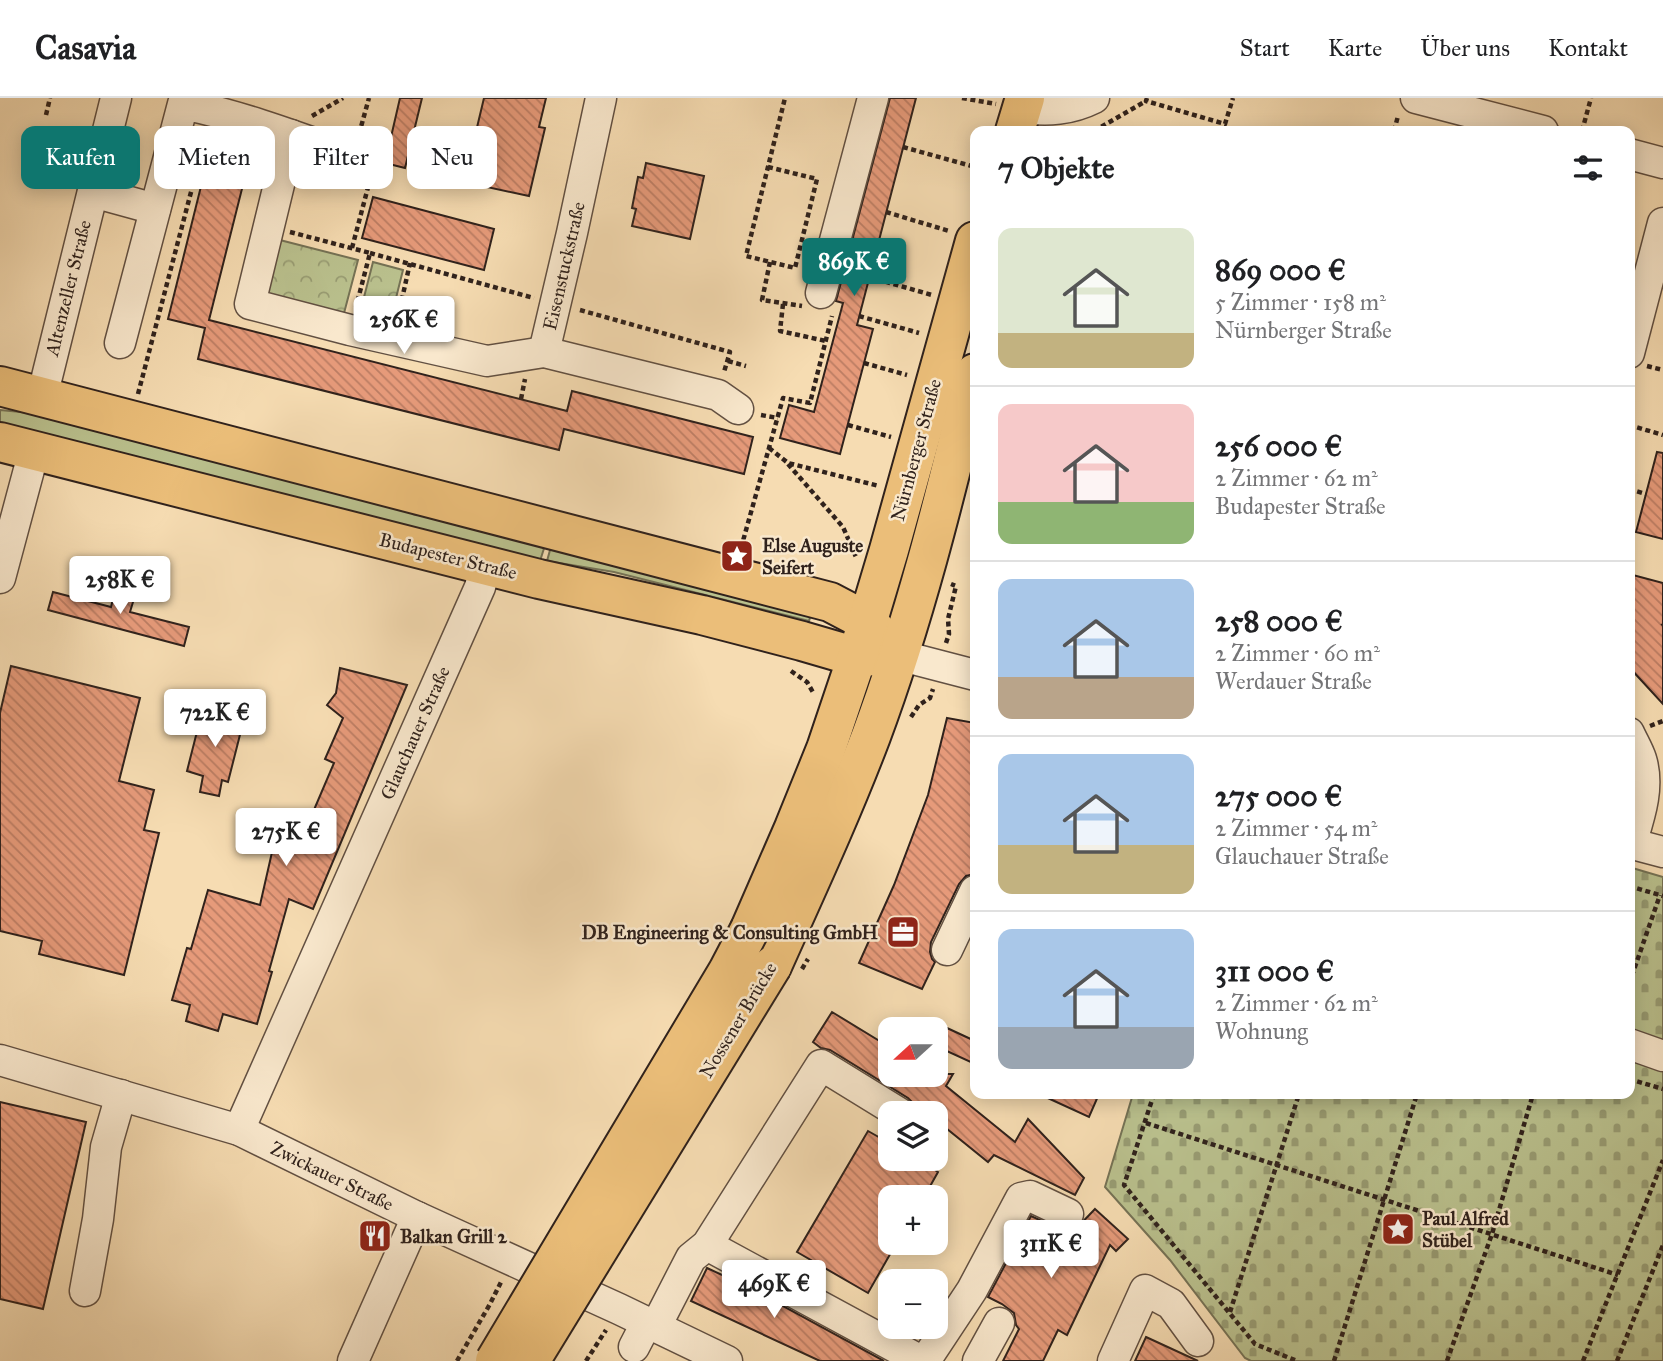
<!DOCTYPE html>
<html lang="de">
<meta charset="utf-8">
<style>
body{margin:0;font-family:"IM FELL Great Primer",serif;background:#f6f6f6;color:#202124;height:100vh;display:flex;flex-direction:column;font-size:26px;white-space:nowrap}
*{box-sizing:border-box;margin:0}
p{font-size:23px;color:#757577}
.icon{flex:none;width:38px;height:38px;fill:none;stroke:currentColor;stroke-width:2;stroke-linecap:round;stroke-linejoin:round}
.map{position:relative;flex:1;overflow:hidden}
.drawer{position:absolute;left:970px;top:28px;width:665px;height:973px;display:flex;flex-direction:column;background:#fff;border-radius:14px;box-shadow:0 4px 18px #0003}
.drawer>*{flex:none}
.guide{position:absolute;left:21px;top:28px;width:665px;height:63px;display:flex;gap:14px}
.needle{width:46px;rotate:249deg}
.controls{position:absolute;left:878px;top:919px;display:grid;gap:14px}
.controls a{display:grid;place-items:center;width:70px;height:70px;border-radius:14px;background:#fff;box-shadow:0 4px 18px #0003;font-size:35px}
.price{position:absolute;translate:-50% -60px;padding:0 16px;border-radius:7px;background:#fff;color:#222;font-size:23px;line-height:46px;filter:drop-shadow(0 2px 4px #0008)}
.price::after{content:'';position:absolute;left:50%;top:42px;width:21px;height:16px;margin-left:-10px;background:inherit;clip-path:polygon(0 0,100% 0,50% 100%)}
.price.selected{background:#0f766e;color:#fff}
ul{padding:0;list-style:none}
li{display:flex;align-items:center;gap:21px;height:175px;padding:0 28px}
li+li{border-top:2px solid #e0e0e0}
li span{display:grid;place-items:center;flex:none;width:196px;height:140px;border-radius:14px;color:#555}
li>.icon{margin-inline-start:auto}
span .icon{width:84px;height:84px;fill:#fffc;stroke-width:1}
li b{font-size:30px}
h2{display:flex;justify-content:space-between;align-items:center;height:84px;padding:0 28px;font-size:30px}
.chip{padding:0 24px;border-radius:14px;background:#fff;box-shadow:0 4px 18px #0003;font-size:24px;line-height:63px}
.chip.selected{background:#0f766e;color:#fff}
header{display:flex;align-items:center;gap:42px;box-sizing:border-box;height:98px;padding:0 35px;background:#fff;border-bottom:2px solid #e0e0e0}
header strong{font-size:33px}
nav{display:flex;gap:38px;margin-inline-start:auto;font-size:24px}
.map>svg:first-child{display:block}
.grass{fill:#bac18e;stroke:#757255;stroke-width:2}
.cemetery{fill:url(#cemetery-stones);stroke:#757255;stroke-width:2}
.park{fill:url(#park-crowns);stroke:#757255;stroke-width:2}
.building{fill:url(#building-back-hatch);stroke:#30221c;stroke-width:2}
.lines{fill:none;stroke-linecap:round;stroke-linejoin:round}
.minor-casing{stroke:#625042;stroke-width:33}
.major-casing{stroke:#30221c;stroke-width:42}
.path{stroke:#30221c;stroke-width:4.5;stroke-dasharray:5 3.5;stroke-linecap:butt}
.minor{stroke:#f9e8cd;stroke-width:30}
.major{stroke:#ebbe79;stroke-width:38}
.major-bridge-casing{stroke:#30221c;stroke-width:42;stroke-linecap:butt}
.path-bridge{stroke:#30221c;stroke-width:4.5;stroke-dasharray:5 3.5;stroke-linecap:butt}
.major-bridge{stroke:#ebbe79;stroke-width:38}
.labels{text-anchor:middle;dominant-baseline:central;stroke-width:5;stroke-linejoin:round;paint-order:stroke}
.street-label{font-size:19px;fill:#30221c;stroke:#f9e8cd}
.poi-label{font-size:19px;font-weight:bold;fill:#30221c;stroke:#f9e8cd;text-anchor:start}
</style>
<header>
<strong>Casavia</strong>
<nav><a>Start</a><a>Karte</a><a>Über uns</a><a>Kontakt</a></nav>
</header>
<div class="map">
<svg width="1663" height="1263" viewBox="0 0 1663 1263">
<defs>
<pattern id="cemetery-stones" width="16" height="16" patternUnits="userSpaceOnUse" patternTransform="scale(1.75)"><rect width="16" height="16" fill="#bac18e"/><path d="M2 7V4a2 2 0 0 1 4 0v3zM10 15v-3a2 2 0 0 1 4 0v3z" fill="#989c73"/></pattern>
<pattern id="park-crowns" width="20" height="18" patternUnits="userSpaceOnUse" patternTransform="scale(1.75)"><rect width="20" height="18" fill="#bac18e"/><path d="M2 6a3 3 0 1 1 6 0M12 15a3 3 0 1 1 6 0" fill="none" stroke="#989c73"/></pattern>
<pattern id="building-back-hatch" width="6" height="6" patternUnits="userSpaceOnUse" patternTransform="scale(1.75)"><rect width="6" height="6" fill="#e69a7a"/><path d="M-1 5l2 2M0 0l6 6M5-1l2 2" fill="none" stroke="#bb7d63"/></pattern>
</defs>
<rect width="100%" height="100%" fill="#f6dcb2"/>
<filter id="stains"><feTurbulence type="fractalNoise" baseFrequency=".00286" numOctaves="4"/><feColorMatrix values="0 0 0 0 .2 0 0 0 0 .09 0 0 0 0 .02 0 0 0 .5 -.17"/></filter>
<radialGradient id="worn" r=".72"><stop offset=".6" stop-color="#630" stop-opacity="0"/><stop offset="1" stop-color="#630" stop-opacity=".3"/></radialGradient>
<!-- grass -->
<g class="grass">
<polygon points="0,312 52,317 414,410 413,416 416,417 419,411 546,444 540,463 0,331"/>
<polygon points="552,445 812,513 809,523 614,474 547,463"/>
</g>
<!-- cemetery -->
<polygon class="cemetery" points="1629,769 1663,779 1663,1263 1251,1263 1245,1260 1170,1162 1105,1089 1133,996 1629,996"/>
<!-- park -->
<g class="park">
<polygon points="272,140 358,162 343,219 270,198 265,193"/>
<polygon points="373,164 403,172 392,216 362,207"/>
</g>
<!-- building -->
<g class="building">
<polygon points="400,0 422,0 405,70 385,65"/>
<polygon points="484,0 546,0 539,29 545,30 529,98 464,84"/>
<polygon points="890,0 916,0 857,227 873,231 840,356 780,340 789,307 814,314 843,205 836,203"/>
<polygon points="215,32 254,43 209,222 567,313 572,293 753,339 744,376 564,331 559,352 198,261 205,230 168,221"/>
<polygon points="646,65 704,78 690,141 632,128 636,111 632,110 638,79 643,80"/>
<polygon points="373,99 494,131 484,172 362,140"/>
<polygon points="1657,354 1663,355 1663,441 1636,434"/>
<polygon points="1629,476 1663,485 1663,606 1629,569"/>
<polygon points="116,489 136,494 130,514 189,529 184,548 48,512 53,494 111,509"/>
<polygon points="11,568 140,600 119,683 154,692 144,732 159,735 124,877 39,856 42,843 0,833 0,615"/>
<polygon points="340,570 407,587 313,811 289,801 269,873 272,874 257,926 223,916 218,933 186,923 190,907 172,902 187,850 191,851 208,792 260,807 275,741 299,747 334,665 325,661 343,620 327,607 336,595"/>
<polygon points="203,610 244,621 228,684 222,682 219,698 200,694 203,678 187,673"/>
<polygon points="947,620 975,625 975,776 966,778 959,786 931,844 930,854 932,861 935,864 922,891 859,865 894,787 928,697"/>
<polygon points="832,914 891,950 891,976 953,976 946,988 1015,1044 1028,1021 1084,1080 1075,1097 994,1057 988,1064 936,1022 936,1015 927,1015 915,1007 908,1000 830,952 821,950 813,944"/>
<polygon points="947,930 975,943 975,966 938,949"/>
<polygon points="1039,996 1099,996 1089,1019"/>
<polygon points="0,1004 86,1024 43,1211 0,1201"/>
<polygon points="868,1033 891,1046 891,1060 916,1060 938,1074 924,1099 891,1099 891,1144 897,1144 868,1195 797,1154"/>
<polygon points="1095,1111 1128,1141 1116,1153 1110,1147 1067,1237 1058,1232 1043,1263 1003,1263 1019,1231 1016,1227 1014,1215 1002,1206 988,1199 1031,1118 1071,1136"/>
<polygon points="707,1170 748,1189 884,1263 820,1263 691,1203"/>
<polygon points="1146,1239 1198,1263 1135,1263"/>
</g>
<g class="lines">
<defs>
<g id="minor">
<polyline points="1416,0 1543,33"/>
<path d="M 1023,10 C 1048,13 1070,12 1094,0"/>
<polyline points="291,37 250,206 350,232 487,263 544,254 718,297 738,311"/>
<polyline points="1629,56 1663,65"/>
<polyline points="93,94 155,111"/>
<polyline points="821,195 873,0"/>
<path d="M 120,245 L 183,6 C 241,18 297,39 353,59"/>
<polyline points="544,254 572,135 601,0"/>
<polyline points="1629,255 1663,125"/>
<polyline points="42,299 116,0"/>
<polyline points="0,480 34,353"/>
<polyline points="898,557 975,577"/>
<path d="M 1629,635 C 1633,644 1638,652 1641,661 C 1650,689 1639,720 1631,746"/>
<polyline points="1629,745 1663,754"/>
<polyline points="947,852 975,793"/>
<polyline points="1629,946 1663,958"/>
<polyline points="0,962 239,1032 417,1119 619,1211 727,1263"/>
<polyline points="239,1032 480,489 486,467"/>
<polyline points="707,1147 921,1263"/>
<polyline points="85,1193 98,1121 106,1049 121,997"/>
<polyline points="656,1228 691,1160 707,1147 821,967 899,1015"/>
<polyline points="634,1249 647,1224"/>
<polyline points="353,1263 417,1119"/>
<polyline points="925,1263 972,1192 1021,1100 1030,1098 1068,1116"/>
<polyline points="978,1263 999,1225"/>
<polyline points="1113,1263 1145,1192 1171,1206 1198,1243"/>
</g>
<g id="major">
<polyline points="1015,33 1025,0"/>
<polyline points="0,288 830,504 868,524 898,557"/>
<polyline points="0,344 539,481 702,517 802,543 857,559 898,557"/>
<polyline points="750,831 794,730 826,651 857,559 889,452 975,143"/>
<path d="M 772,868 C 806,792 841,717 871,638 C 915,520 945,397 975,275"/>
</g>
</defs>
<!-- minor casing -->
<use href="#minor" class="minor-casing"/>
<!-- major casing -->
<use href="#major" class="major-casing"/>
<!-- path -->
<g class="path">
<polyline points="962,0 996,6"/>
<polyline points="1147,0 1146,3 1225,26 1233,0"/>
<polyline points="46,17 50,0"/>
<polyline points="312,18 343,0"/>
<polyline points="1094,33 1146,3"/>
<polyline points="1394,33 1398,18"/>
<polyline points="1582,33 1591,0"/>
<polyline points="359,36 369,0"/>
<polyline points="903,49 975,69"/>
<polyline points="768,69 817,81 795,170 746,158 785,0"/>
<polyline points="457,88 466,48 477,50"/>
<polyline points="886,114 949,133"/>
<polyline points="290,134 370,155 356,209"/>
<polyline points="352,150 371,78"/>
<polyline points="370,155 534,200"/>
<polyline points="770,164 762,202 802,208"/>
<polyline points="869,179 932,197"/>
<polyline points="783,206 780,233 826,243"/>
<polyline points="580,212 730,254 724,274"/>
<polyline points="859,218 919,235"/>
<polyline points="398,219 410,165"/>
<polyline points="728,263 746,268"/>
<polyline points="864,265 907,277"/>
<polyline points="1647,268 1663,272"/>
<polyline points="138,296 206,37"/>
<polyline points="521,301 525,281"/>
<polyline points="761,317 778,320"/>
<polyline points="848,327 891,339"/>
<polyline points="1629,327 1663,337"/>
<polyline points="769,350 788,365 879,388"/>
<polyline points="788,366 843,429 856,459"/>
<polyline points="1629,391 1646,396"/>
<polyline points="741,450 783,300 810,305 832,218"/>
<polyline points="1662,528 1663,527"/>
<polyline points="946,545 949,536 948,521 956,488 951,486"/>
<polyline points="791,573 807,584 814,596"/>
<polyline points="911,619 919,607 930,600 933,591"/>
<polyline points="1650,628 1663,623"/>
<polyline points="1629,788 1663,798"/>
<polyline points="1629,886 1660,797"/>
<polyline points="1629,981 1663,991"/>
<polyline points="1154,996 1124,1087 1255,1246 1297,1263"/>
<polyline points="1146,1025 1618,1177"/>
<polyline points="1230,1214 1299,996"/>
<polyline points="457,1263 490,1206 501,1184"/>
<polyline points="586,1263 606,1232"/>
<polyline points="1334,1263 1417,996"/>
<polyline points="1447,1263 1492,1136 1533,996"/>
<polyline points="1583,1263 1663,1062"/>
<polyline points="1617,1263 1663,1147"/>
</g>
<!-- minor -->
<use href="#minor" class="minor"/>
<!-- major -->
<use href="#major" class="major"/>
<defs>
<g id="major-bridge">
<polyline points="495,1263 728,873 750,831"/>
<polyline points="530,1263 772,868"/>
</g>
</defs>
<!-- major-bridge casing -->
<use href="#major-bridge" class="major-bridge-casing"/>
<!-- path-bridge -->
<polyline class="path-bridge" points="802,871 808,861"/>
<!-- major-bridge -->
<use href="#major-bridge" class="major-bridge"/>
</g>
<!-- icons -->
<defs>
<symbol id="sight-square" viewBox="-11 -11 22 22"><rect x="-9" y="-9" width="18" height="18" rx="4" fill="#8f2418" stroke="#f9e8cd"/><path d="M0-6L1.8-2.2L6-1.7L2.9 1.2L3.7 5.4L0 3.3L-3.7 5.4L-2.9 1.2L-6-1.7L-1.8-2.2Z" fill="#fff"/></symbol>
<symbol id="office-square" viewBox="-11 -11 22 22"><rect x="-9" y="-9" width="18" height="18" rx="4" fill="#8f2418" stroke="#f9e8cd"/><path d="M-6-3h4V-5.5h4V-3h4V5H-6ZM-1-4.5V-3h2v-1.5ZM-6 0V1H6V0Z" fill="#fff"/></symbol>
<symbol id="restaurant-square" viewBox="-11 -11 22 22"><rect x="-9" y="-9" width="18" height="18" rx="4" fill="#8f2418" stroke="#f9e8cd"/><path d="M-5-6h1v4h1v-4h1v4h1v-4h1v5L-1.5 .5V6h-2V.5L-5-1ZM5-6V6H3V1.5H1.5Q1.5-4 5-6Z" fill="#fff"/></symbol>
</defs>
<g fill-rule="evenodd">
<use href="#sight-square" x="718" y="439" width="38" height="38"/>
<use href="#office-square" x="884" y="815" width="38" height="38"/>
<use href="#sight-square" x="1379" y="1112" width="38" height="38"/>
<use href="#restaurant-square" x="356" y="1119" width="38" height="38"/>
</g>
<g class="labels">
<!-- street labels -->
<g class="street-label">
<text transform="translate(564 168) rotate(-77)">Eisenstuckstraße</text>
<text transform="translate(68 190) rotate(-76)">Altenzeller Straße</text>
<text transform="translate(916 352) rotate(-75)">Nürnberger Straße</text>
<text transform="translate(448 458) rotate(14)">Budapester Straße</text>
<text transform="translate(415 635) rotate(-66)">Glauchauer Straße</text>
<text transform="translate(738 922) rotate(-59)">Nossener Brücke</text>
<text transform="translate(332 1078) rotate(26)">Zwickauer Straße</text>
</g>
<!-- poi labels -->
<g class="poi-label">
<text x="762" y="447">Else Auguste<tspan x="762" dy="22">Seifert</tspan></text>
<text x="878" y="834" text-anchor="end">DB Engineering &amp; Consulting GmbH</text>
<text x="1422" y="1120">Paul Alfred<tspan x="1422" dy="22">Stübel</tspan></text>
<text x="400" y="1138">Balkan Grill 2</text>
</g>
</g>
<rect width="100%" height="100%" filter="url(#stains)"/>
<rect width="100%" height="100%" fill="url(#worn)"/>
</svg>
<div class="controls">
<a><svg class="needle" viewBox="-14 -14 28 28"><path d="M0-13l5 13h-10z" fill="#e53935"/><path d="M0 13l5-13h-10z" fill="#757577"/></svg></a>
<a><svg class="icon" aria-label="layers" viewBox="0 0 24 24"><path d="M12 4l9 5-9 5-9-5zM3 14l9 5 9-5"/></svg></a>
<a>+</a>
<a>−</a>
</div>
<b class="price selected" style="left:854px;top:200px">869K €</b>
<b class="price" style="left:404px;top:258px">256K €</b>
<b class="price" style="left:120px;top:518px">258K €</b>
<b class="price" style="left:215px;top:651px">722K €</b>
<b class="price" style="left:286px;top:770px">275K €</b>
<b class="price" style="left:1051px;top:1182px">311K €</b>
<b class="price" style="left:774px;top:1222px">469K €</b>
<div class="guide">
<a class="chip selected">Kaufen</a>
<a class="chip">Mieten</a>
<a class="chip">Filter</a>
<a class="chip">Neu</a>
</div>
<section class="drawer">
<h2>7 Objekte<svg class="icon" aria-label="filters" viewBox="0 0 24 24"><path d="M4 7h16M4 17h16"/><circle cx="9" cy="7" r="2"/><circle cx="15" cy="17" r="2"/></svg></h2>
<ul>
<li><span style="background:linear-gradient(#dfe7d0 75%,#c2b280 0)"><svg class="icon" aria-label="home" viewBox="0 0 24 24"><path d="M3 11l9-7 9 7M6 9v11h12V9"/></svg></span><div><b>869 000 €</b><p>5 Zimmer · 158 m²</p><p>Nürnberger Straße</p></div></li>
<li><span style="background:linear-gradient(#f6c9c9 70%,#8fb573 0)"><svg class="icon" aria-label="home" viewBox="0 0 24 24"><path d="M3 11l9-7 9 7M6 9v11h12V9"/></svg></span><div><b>256 000 €</b><p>2 Zimmer · 62 m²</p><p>Budapester Straße</p></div></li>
<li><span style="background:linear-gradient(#a9c7e8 70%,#b9a48a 0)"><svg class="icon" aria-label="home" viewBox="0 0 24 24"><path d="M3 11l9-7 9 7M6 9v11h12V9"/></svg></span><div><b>258 000 €</b><p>2 Zimmer · 60 m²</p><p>Werdauer Straße</p></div></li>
<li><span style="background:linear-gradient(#a9c7e8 65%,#c2b280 0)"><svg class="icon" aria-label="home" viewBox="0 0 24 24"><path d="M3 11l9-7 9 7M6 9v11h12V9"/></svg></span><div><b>275 000 €</b><p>2 Zimmer · 54 m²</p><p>Glauchauer Straße</p></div></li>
<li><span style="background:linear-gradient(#a9c7e8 70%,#9aa5b1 0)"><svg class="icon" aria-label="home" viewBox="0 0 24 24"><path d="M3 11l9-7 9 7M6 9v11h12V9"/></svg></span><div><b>311 000 €</b><p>2 Zimmer · 62 m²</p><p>Wohnung</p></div></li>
</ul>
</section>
</div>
